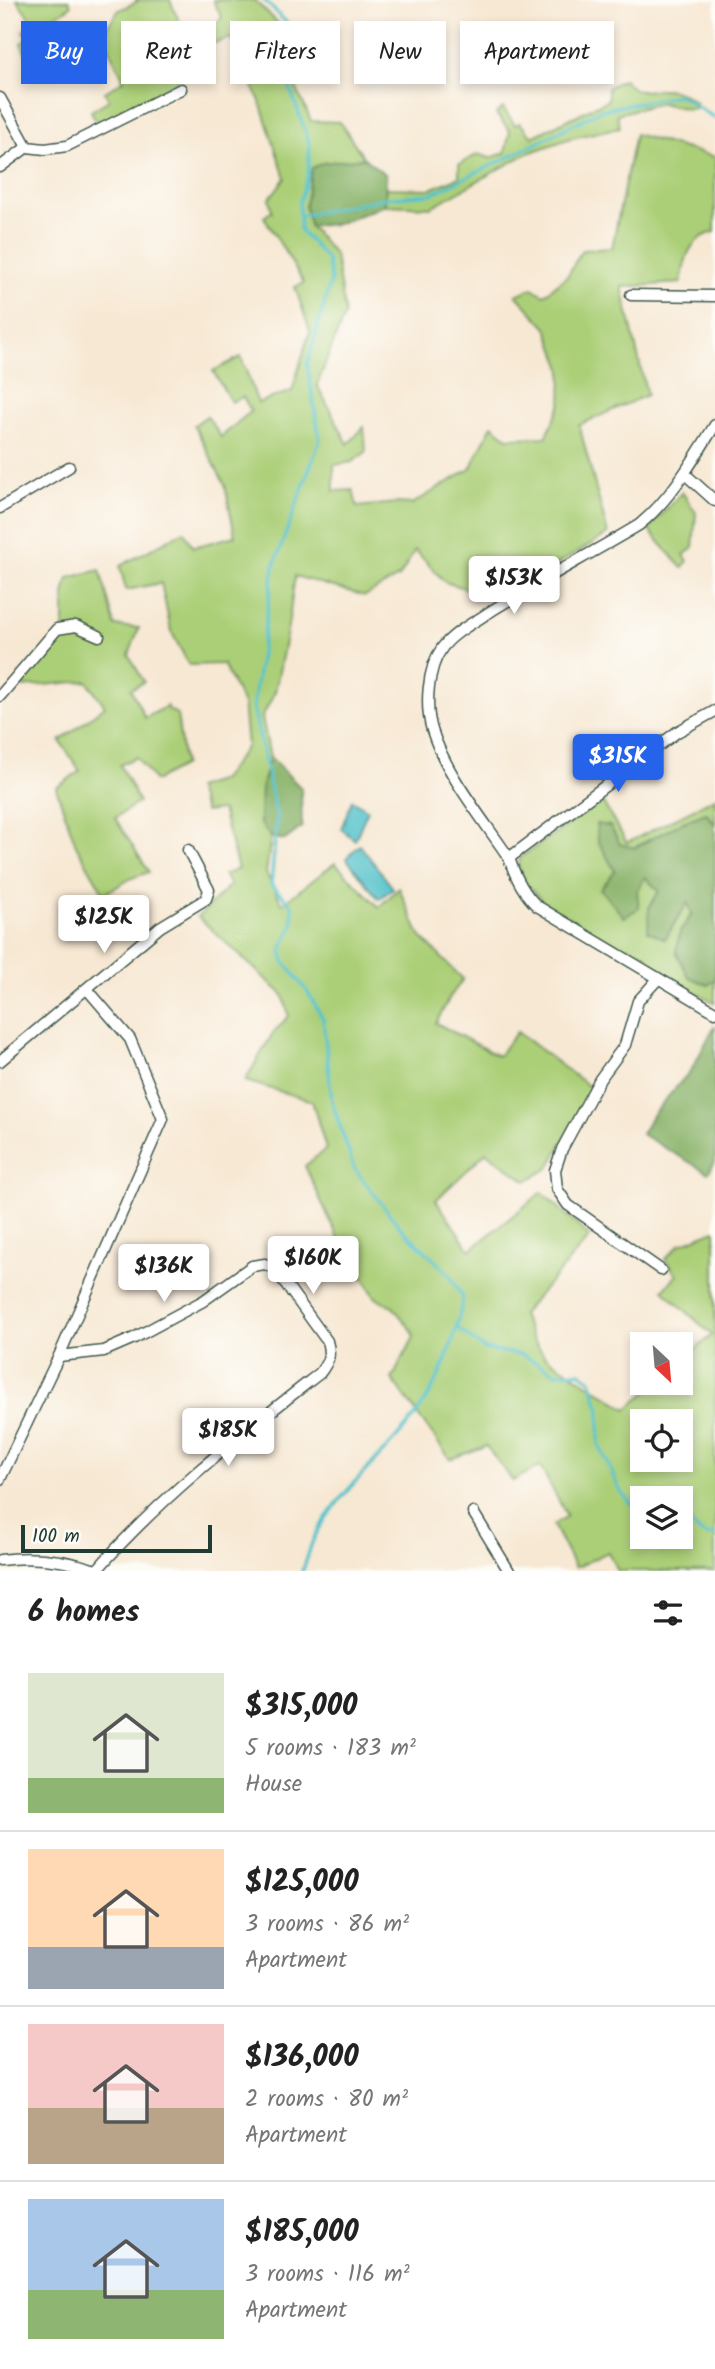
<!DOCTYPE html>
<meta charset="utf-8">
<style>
body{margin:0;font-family:Kalam,sans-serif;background:#f2f2f2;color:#222;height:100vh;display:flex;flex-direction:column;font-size:26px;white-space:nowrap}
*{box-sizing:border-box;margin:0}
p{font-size:23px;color:#767676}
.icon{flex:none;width:38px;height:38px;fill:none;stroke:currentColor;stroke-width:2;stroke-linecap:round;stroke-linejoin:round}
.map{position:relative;height:1571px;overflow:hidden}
.sheet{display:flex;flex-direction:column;background:#fff;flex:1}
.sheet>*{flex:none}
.hud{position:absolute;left:21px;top:21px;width:674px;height:63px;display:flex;gap:14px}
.needle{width:46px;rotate:154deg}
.tools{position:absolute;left:630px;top:1332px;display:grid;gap:14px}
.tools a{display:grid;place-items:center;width:63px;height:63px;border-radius:0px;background:#fff;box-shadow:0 4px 10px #0003;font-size:35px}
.scale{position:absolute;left:21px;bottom:18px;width:191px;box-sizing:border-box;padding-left:7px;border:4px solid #1f3d34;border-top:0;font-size:19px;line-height:24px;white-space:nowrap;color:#1f3d34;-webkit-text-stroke:5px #fdfcf7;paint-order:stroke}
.price{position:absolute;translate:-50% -60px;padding:0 16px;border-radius:7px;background:#fff;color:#222;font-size:23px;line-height:46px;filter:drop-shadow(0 2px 4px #0008)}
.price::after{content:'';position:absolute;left:50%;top:42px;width:21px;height:16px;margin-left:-10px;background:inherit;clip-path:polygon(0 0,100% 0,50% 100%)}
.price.current{background:#2563eb;color:#fff}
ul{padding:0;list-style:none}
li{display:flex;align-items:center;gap:21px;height:175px;padding:0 28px}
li+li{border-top:2px solid #e0e0e0}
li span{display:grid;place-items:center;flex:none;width:196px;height:140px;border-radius:0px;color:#555}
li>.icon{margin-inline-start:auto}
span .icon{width:84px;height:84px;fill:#fffc;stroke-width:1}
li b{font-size:30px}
h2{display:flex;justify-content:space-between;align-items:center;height:84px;padding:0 28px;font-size:30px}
.tag{padding:0 24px;border-radius:0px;background:#fff;box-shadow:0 4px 10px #0003;font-size:24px;line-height:63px}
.tag.current{background:#2563eb;color:#fff}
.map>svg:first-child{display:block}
.green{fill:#abcf77;stroke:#658656;stroke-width:2;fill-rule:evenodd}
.forest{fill:#88b268;stroke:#54784e;stroke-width:2}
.water{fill:#56c3cb;stroke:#3a8080;stroke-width:2}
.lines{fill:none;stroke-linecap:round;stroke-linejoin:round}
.stream{stroke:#56c3cb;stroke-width:3.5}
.minor-casing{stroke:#3f574c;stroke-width:13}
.minor{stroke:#fff;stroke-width:10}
</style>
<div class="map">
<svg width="715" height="1571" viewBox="0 0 715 1571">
<rect width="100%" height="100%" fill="#fdfcf7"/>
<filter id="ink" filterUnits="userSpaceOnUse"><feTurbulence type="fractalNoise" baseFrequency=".0143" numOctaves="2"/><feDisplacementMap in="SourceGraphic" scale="14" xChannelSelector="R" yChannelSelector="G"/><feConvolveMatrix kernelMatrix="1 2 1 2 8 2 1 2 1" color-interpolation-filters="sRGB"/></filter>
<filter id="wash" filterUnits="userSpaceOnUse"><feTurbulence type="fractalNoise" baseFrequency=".00686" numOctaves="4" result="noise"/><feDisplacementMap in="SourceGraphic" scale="28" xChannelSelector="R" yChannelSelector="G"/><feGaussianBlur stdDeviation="1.57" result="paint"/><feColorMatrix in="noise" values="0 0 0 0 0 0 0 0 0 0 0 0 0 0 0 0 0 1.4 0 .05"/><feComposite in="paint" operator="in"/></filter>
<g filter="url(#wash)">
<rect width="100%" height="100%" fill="#f7e8d3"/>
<!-- green -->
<g class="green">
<polygon points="17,0 69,0 71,6 41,26 57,41 64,53 34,72 21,43 27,39 23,31 34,24"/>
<polygon points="136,0 170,0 193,53 179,69 177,84 138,107 99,127 91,111 109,100 105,92 124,80 102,34 119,10 137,2"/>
<path d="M 213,0 L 254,0 L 280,25 L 298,25 L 314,56 L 296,87 L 311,121 L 340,122 L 364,158 L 323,163 L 305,206 L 310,226 L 335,255 L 345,314 L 317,385 L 348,444 L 364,427 L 366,452 L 352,462 L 334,465 L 334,491 L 353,490 L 357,507 L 396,503 L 412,504 L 470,469 L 492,425 L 508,438 L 546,437 L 561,404 L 562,369 L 547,328 L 516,295 L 532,288 L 544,295 L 568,275 L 582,250 L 612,248 L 635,134 L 715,157 L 715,232 C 689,237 684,261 681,283 L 622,287 L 647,395 L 579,425 L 608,534 L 499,599 L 445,582 L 415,550 L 400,576 L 365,596 L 295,576 L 288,626 L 275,692 L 262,717 L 270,757 L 261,789 L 260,822 L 271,837 L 266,873 L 282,904 L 335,863 L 379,907 L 399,888 L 420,936 L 463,979 L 450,997 L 436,1023 L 498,1056 L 517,1032 L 591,1088 L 549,1168 L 526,1181 L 486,1152 L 436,1200 L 470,1250 L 542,1192 L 590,1237 L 522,1314 L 532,1338 L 545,1356 L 627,1409 L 657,1383 L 681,1382 L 681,1362 L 712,1335 L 663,1290 L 677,1275 L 665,1259 L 680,1244 L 715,1230 L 715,1571 L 618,1571 L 608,1552 L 575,1568 L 553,1525 L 567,1516 L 540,1466 L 513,1481 L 486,1446 L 450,1459 L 392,1379 L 414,1337 L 412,1331 L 393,1307 L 376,1298 L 341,1244 L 305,1166 L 326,1149 L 312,1101 L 245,1081 L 273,1033 L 289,1016 L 283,995 L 198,917 L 230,885 L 224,875 L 238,869 L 222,810 L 205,812 L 196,788 L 222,780 L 247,746 L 243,704 L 223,664 L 189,665 L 171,631 L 161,583 L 126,590 L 120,566 L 184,531 L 193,547 L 235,536 L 225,485 L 194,425 L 207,416 L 221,437 L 251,411 L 243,397 L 231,402 L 213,371 L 241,357 L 258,403 L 292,391 L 310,331 L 295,287 L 304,283 L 264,217 L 272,211 L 269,199 L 285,178 L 259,99 L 231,38 L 208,45 L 204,32 L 222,18 ZM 642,1421 L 681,1421 L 681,1460 L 642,1460 ZM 642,1498 L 681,1498 L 681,1536 L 642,1536 Z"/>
<path d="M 624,79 C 638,98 645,89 664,89 C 676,89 686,96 696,102 L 694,108 L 688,109 L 661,103 L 617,114 L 620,127 L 568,139 L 528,153 L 431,207 L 385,205 L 385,188 L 431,189 L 459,177 L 459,164 L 478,154 L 490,158 L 505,153 L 510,131 L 496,114 L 503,108 L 515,125 L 520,123 L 532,137 L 608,100 L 608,87 Z"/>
<polygon points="682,492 696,513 693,548 684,555 688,561 682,568 648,529"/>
<polygon points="100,570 115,626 139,628 129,655 144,682 131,689 145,718 167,706 169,710 177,714 184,765 155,781 136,757 120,765 139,802 115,818 149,872 132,878 104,894 76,845 56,788 80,771 60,741 105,706 87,681 23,687 21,679 49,644 64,632 64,594 68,578"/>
<polygon points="715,798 715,824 706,813 681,823 634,848 599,841 615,871 624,917 638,908 637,892 644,876 659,891 649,908 665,939 687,901 692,913 680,932 708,985 715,980 715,1003 546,904 527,886 518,866 521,857 602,801 627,843"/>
</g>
<!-- forest -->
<g class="forest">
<polygon points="364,158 386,175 385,205 337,224 310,226 305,206 312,168 323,163"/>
<polygon points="270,757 301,788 302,827 285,840 271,837 260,823 261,789"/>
<polygon points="706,813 715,824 715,980 708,985 689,977 676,952 680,932 692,914 688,902 665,939 648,931 649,908 659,891 645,877 637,892 639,908 624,917 600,889 615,871 598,841 596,824 610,826 620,844 634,848 681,823"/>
<polygon points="715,1025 715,1162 708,1173 641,1134 653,1114 692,1069"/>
</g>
<!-- water -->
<g class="water">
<polygon points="352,800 368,810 355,840 341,829"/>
<polygon points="360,845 393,888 379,899 346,858"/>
</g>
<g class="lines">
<!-- stream -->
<g class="stream">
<path d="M 264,0 L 286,22 L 296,43 L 290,88 L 310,145 L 308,175 L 299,203 L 300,230 L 327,259 L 331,280 L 307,365 L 320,440 L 274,566 L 253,706 L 277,817 L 271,885 L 292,905 L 293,925 L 282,947 L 283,960 L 307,991 L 323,1019 L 332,1102 L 354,1168 L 399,1226 L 449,1274 L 463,1297 C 457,1335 440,1384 415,1416 C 384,1456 340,1490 315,1536 C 309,1547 308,1560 302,1571"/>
<polyline points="300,216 385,198 431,194 507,158 601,110 679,95 715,118"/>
<polyline points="458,1328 484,1349 522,1355 557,1373 580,1372 591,1380 600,1410 599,1444 621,1493 632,1504 642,1507"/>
<path d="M 681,1518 C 695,1523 697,1538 715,1535"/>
</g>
</g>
</g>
<g filter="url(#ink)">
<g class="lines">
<defs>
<g id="minor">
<polyline points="0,98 27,147 45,149 67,146 181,89"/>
<polyline points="0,167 27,147"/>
<polyline points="631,295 715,296"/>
<path d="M 715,425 C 693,460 672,498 639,525 C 589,555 537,582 488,613 C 472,624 453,633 442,648 C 427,669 425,707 432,730 C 446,775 483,819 509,858 C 515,876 523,893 537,906 L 715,1012"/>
<polyline points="685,474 715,501"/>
<polyline points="0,508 69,467"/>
<polyline points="0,696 57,629 76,626 99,636"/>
<polyline points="509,858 677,732 715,711"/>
<polyline points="658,979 638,1001 625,1045 600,1079 562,1149 555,1170 557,1189 568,1205 661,1270"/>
<polyline points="0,1061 160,927 206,899 209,890 188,850"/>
<path d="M 59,1356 L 104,1351 L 134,1338 L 203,1301 L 252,1266 L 265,1264 L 275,1269 L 327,1341 C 331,1355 329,1361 320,1373 C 242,1434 161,1496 96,1571"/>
<polyline points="0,1479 59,1356 163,1119 130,1039 87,989"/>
<polyline points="473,1512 509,1571"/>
<path d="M 0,1560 C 32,1556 66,1560 96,1570"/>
</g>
</defs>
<!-- minor casing -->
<use href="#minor" class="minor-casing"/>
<!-- minor -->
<use href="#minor" class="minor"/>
</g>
</g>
</svg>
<div class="tools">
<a><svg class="needle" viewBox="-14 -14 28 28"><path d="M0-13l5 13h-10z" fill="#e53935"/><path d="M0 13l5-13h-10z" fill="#767676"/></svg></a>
<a><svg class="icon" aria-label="locate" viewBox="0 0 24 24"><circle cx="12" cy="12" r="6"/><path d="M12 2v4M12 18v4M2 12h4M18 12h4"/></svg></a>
<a><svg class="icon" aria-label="layers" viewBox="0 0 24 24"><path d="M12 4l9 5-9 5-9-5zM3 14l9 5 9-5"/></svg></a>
</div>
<div class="scale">100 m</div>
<b class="price" style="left:514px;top:616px">$153K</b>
<b class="price current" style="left:618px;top:794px">$315K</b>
<b class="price" style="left:104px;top:955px">$125K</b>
<b class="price" style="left:313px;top:1296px">$160K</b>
<b class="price" style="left:164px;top:1304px">$136K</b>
<b class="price" style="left:228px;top:1468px">$185K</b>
<div class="hud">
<a class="tag current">Buy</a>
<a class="tag">Rent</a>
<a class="tag">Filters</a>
<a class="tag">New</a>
<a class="tag">Apartment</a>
</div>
</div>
<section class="sheet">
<h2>6 homes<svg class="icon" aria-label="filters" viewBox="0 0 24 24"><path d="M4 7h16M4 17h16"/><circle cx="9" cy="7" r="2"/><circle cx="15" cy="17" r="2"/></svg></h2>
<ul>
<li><span style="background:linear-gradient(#dfe7d0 75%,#8fb573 0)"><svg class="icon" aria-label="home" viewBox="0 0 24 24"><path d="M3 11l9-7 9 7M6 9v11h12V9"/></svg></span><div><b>$315,000</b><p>5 rooms · 183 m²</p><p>House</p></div></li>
<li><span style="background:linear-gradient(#ffd9b3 70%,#9aa5b1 0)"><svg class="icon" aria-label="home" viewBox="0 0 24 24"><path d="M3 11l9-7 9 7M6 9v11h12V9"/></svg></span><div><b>$125,000</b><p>3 rooms · 86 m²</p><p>Apartment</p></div></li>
<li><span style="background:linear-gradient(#f6c9c9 60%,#b9a48a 0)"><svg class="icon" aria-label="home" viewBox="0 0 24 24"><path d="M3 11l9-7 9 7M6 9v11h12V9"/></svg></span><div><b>$136,000</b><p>2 rooms · 80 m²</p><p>Apartment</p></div></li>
<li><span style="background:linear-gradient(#a9c7e8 65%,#8fb573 0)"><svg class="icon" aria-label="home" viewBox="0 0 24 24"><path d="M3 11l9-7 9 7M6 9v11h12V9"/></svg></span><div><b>$185,000</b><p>3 rooms · 116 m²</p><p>Apartment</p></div></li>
</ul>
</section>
